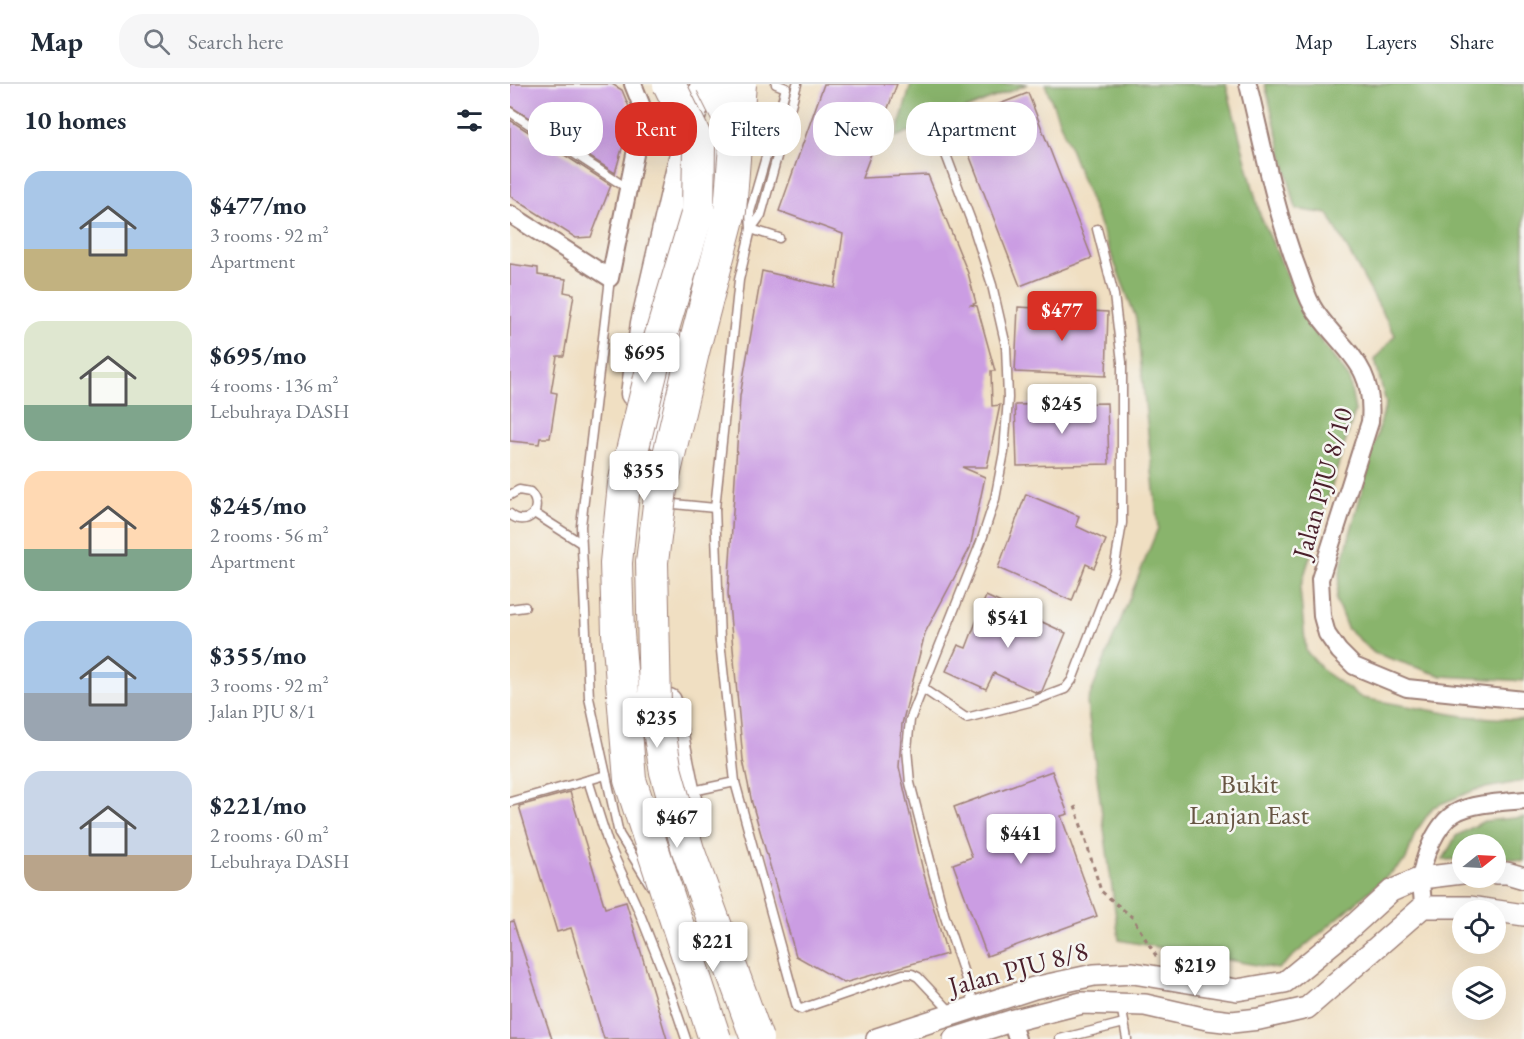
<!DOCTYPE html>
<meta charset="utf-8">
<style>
body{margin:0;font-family:"EB Garamond",serif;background:#f6f6f7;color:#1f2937;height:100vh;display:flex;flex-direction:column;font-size:22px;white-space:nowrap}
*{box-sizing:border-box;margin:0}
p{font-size:20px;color:#747a83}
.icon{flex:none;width:33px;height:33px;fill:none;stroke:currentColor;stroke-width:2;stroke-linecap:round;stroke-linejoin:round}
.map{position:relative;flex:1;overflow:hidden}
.sheet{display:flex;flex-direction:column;background:#fff;width:510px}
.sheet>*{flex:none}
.hud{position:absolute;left:18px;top:18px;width:570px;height:54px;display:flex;gap:12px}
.needle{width:39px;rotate:72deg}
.buttons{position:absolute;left:942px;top:750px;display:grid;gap:12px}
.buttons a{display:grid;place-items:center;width:54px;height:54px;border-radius:50%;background:#fff;box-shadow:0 6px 24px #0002;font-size:30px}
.price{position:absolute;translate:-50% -51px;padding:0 14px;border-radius:6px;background:#fff;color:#222;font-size:20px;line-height:39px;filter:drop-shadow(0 2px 3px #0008)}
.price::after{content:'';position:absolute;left:50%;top:36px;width:18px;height:14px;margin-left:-9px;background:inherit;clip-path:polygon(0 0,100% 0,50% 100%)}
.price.active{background:#d93025;color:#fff}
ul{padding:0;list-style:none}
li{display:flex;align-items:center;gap:18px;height:150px;padding:0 24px}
li span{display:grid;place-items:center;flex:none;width:168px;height:120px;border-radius:18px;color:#555}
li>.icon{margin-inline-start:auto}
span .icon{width:72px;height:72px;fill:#fffc;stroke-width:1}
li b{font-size:26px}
h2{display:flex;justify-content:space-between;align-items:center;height:72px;padding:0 24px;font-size:26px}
.pill{padding:0 21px;border-radius:24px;background:#fff;box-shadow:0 6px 24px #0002;font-size:21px;line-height:54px}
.pill.active{background:#d93025;color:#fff}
header{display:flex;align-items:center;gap:36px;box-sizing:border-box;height:84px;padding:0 30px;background:#fff;border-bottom:2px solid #e0e1e3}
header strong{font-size:28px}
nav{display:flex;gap:33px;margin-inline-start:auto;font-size:21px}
.search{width:420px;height:54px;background:#f6f6f7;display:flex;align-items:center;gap:15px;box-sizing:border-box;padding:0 21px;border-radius:24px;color:#747a83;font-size:22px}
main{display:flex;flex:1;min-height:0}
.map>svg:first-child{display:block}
.forest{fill:#89b46c;stroke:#6a6a4c;stroke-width:1.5}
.building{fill:#cb9de3}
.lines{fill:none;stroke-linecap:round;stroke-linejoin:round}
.service-casing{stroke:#9d7f76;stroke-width:11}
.minor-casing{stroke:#9d7f76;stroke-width:20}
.tertiary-casing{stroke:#9d7f76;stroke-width:24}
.secondary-casing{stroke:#9d7f76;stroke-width:27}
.path{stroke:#9d7f76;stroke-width:3;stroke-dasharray:4.5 4.5;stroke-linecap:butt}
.service{stroke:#fff;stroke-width:8}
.minor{stroke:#fff;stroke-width:16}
.tertiary{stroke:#fff;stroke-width:21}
.secondary{stroke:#fff;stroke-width:24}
.motorway-bridge-casing{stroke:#9d7f76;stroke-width:34;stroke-linecap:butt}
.motorway-bridge{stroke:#fff;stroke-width:32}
.labels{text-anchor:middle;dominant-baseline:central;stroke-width:5;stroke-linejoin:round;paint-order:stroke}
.street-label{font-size:27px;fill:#4a1f2b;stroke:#f6f6f2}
.park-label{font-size:27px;fill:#675543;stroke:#f6f6f2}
</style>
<header>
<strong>Map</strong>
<div class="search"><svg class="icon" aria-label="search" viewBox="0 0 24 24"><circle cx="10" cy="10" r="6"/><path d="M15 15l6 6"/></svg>Search here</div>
<nav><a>Map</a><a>Layers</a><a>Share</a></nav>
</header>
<main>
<section class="sheet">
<h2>10 homes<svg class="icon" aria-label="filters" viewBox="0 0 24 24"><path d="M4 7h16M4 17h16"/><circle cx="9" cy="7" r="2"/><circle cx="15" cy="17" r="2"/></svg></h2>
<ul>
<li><span style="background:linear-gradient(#a9c7e8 65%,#c2b280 0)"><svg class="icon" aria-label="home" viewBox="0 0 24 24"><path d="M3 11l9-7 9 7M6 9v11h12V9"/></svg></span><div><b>$477/mo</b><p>3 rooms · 92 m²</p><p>Apartment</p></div></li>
<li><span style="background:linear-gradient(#dfe7d0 70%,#7fa58c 0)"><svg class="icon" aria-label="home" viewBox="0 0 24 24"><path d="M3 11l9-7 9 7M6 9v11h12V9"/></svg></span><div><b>$695/mo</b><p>4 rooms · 136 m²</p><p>Lebuhraya DASH</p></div></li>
<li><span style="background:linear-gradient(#ffd9b3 65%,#7fa58c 0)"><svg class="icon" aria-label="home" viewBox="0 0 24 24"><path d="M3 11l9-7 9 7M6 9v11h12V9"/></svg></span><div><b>$245/mo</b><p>2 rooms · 56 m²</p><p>Apartment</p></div></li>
<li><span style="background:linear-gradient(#a9c7e8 60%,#9aa5b1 0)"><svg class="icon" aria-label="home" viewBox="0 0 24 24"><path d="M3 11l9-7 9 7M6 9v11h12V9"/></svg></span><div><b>$355/mo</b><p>3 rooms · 92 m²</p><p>Jalan PJU 8/1</p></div></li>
<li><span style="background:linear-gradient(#c9d6e8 70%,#b9a48a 0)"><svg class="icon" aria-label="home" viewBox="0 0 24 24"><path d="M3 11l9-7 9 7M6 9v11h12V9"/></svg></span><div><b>$221/mo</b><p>2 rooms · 60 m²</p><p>Lebuhraya DASH</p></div></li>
</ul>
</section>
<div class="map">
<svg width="1014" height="955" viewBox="0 0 1014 955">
<rect width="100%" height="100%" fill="#f6f6f2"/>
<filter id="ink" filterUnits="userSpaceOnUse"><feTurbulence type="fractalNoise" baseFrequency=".0167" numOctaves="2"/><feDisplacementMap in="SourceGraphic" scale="12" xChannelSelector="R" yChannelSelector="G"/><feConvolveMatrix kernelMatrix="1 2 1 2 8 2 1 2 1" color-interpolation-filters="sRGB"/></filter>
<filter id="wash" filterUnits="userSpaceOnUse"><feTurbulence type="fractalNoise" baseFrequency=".008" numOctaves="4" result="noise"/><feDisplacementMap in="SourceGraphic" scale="24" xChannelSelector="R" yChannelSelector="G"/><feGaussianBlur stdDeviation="1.35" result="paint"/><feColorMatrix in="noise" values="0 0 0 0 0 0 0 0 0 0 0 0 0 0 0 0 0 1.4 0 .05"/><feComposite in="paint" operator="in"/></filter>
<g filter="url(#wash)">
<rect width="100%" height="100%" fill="#f0dfc2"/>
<!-- forest -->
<g class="forest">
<polygon points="401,0 518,0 386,53"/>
<polygon points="535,0 716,0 750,131 801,244 839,294 845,327 790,505 796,567 816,589 852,614 953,632 1014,636 1014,697 965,706 923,723 905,749 896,776 768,885 609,856 577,619 648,444 626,234"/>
<polygon points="755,0 1014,0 1014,597 932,592 864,569 837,544 826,516 831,483 876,319 865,276 885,251 818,130 786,125"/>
<polygon points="1014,733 1014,777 993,773 986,773 986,760 952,760 952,775 933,776 946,752 974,737"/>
</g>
<g id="blocks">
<!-- building -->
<g class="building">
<polygon points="0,0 102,0 112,6 122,30 105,89 0,22"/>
<polygon points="314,0 387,0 352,94 418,91 458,189 466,219 461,221 467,222 485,287 481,287 482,322 490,321 477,383 452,383 475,393 460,464 415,549 392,640 389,683 413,787 437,870 334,899 286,872 242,719 233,676 218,509 230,312 252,187 325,204 333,150 269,127"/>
<polygon points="518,9 582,174 510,202 446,37"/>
<polygon points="0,36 101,101 81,153 66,154 0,112"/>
<polygon points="0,180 28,184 28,191 56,195 54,208 64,210 54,272 47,272 41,308 47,309 40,354 30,354 29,360 0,357"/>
<polygon points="508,223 598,228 596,292 505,288"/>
<polygon points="597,319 599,380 507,382 505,321"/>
<polygon points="516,410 569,432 566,442 596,456 584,484 576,480 562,517 488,484"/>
<polygon points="476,512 556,549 532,607 527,609 484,589 476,605 436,587 448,561 456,564"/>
<polygon points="542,687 558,730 551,732 587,832 477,872 443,780 462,773 444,723"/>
<polygon points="60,708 95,824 116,818 157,955 94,955 61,844 47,848 9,722"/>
<polygon points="3,837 42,955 0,955 0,838"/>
</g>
</g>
</g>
<g filter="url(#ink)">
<use href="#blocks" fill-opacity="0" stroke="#9d7f76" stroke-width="1.5"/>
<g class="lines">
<defs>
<g id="service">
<polyline points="266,0 276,4 240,128 241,145 229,196 205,424 210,557 225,698 287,923 291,925 393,890 402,890 408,893 442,929"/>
<polyline points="0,28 117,104"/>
<polyline points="430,55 463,142 482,201 496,262 498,314 494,368 485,415 471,458 400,636 397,665 400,699 434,830 465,922"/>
<polyline points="241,145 251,131 287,0"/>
<polyline points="241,145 269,154"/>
<polyline points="100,194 71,442 79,614 109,750 141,802"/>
<path d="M 0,411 L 9,406 L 20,408 C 36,425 16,445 0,430"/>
<polyline points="154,419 205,424"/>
<polyline points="24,429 71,459"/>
<polyline points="0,525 15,523"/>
<polyline points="412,604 456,634 523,617 555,605 562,596 604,487 612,439 612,278 604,211 587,145"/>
<polyline points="78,696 98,759 128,825 155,893 176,955"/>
<polyline points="178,708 225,698"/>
<polyline points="0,718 96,691"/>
<polyline points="611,921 617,955"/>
<polyline points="550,955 614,939"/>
</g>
<g id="minor">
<path d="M 738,0 C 753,62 765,126 788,186 C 793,199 797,216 806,228 C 835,269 865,280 860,338 L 810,495 L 812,532 L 817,550 L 829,567 L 844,582 L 897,604 L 1014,616"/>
<polyline points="0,130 100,194 133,31 131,20 123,0"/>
<path d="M 913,823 C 913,814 911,804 911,795 C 912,775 927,739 945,729 C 962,719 994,718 1014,716"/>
<polyline points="501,937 507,955"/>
</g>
<g id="tertiary">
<polyline points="986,789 997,789 1014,794"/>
<polyline points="367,955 524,904 584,891 623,889 727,906 775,898 836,848 881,807 911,794 952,789"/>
<polyline points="444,955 501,937 572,919 635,921 697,935 722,938 749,935 797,924 913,823 960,823 1014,831"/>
</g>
<g id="secondary">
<polyline points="194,120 218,51"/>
<polyline points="123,310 133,239 172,70 193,0"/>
<polyline points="150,355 161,256"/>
<polyline points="159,617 182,730"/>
</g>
</defs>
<!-- service casing -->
<use href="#service" class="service-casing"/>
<!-- minor casing -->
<use href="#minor" class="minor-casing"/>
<!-- tertiary casing -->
<use href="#tertiary" class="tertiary-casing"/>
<!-- secondary casing -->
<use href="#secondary" class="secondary-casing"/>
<!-- path -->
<polyline class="path" points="565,722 591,807 622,833 648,875"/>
<!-- service -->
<use href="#service" class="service"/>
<!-- minor -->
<use href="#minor" class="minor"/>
<!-- tertiary -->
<use href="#tertiary" class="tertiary"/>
<!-- secondary -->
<use href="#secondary" class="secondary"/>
<defs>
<g id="motorway-bridge">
<polyline points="159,0 189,61 188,127 148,261 114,400 106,479 108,549 120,696 205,955"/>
<polyline points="202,0 226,48 220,127 183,268 151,405 142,478 145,622 156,688 178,766 247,955"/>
<polyline points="226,48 230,0"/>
</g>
</defs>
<!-- motorway-bridge casing -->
<use href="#motorway-bridge" class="motorway-bridge-casing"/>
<!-- motorway-bridge -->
<use href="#motorway-bridge" class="motorway-bridge"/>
</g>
</g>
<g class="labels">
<!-- street labels -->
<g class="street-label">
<text transform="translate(812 399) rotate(-74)">Jalan PJU 8/10</text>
<text transform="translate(508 884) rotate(-15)">Jalan PJU 8/8</text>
</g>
<!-- park labels -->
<g class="park-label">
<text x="739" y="699">Bukit<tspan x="739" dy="31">Lanjan East</tspan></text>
</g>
</g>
</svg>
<div class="buttons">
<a><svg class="needle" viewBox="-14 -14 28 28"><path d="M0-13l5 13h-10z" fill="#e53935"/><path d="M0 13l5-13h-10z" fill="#747a83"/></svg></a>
<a><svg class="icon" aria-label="locate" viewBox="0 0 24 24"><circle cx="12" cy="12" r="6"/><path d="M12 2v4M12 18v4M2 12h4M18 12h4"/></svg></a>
<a><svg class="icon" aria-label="layers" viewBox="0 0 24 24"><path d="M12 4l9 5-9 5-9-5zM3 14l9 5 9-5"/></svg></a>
</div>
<b class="price active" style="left:552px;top:258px">$477</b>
<b class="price" style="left:135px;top:300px">$695</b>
<b class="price" style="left:552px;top:351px">$245</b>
<b class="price" style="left:134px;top:418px">$355</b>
<b class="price" style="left:498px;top:565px">$541</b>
<b class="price" style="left:147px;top:665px">$235</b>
<b class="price" style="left:167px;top:765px">$467</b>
<b class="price" style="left:511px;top:781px">$441</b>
<b class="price" style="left:203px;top:889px">$221</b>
<b class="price" style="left:685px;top:913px">$219</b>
<div class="hud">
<a class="pill">Buy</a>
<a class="pill active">Rent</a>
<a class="pill">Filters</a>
<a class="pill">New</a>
<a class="pill">Apartment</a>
</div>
</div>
</main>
